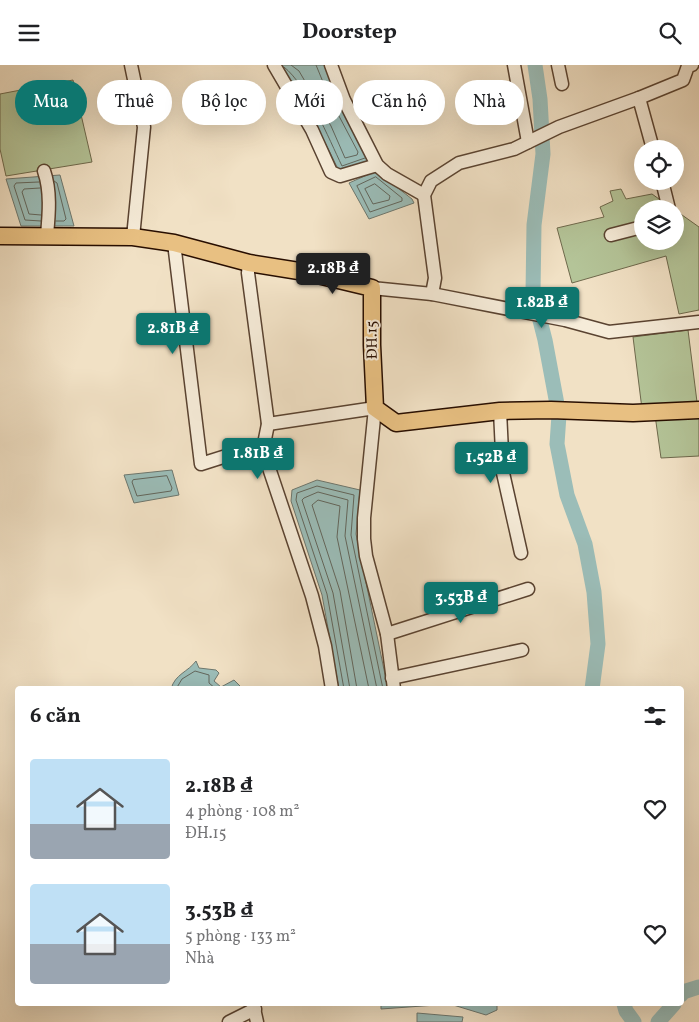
<!DOCTYPE html>
<html lang="vi">
<meta charset="utf-8">
<style>
body{margin:0;font-family:Vollkorn,serif;background:#f2f2f2;color:#202124;height:100vh;display:flex;flex-direction:column;font-size:19px;white-space:nowrap}
*{box-sizing:border-box;margin:0}
p{font-size:16px;color:#757577}
.icon{flex:none;width:28px;height:28px;fill:none;stroke:currentColor;stroke-width:2;stroke-linecap:round;stroke-linejoin:round}
.map{position:relative;flex:1;overflow:hidden}
.details{position:absolute;left:15px;top:621px;width:669px;height:320px;display:flex;flex-direction:column;background:#fff;border-radius:5px;box-shadow:0 5px 20px #0002}
.details>*{flex:none}
.guide{position:absolute;left:15px;top:15px;width:670px;height:45px;display:flex;gap:10px}
.buttons{position:absolute;left:634px;top:75px;display:grid;gap:10px}
.buttons a{display:grid;place-items:center;width:50px;height:50px;border-radius:50%;background:#fff;box-shadow:0 5px 20px #0002;font-size:25px}
.price{position:absolute;translate:-50% -42px;padding:0 11px;border-radius:5px;background:#0f766e;color:#fff;font-size:16px;line-height:32px;filter:drop-shadow(0 1px 2px #0008)}
.price::after{content:'';position:absolute;left:50%;top:30px;width:15px;height:11px;margin-left:-8px;background:inherit;clip-path:polygon(0 0,100% 0,50% 100%)}
.price.current{background:#222;color:#fff}
ul{padding:0;list-style:none}
li{display:flex;align-items:center;gap:15px;height:125px;padding:0 15px}
li span{display:grid;place-items:center;flex:none;width:140px;height:100px;border-radius:5px;color:#555}
li>.icon{margin-inline-start:auto}
span .icon{width:60px;height:60px;fill:#fffc;stroke-width:1}
li b{font-size:21px}
h2{display:flex;justify-content:space-between;align-items:center;height:60px;padding:0 15px;font-size:21px}
.tag{padding:0 18px;border-radius:22px;background:#fff;box-shadow:0 5px 20px #0002;font-size:18px;line-height:45px}
.tag.current{background:#0f766e;color:#fff}
header{display:flex;justify-content:space-between;align-items:center;height:65px;padding:0 15px;background:#fff;font-size:22px;font-weight:700}
.map>svg:first-child{display:block}
.green{fill:#b4c498;stroke:#6e694c}
.water{fill:#9bbdb8;stroke:#6d776e}
.lines{fill:none;stroke-linecap:round;stroke-linejoin:round}
.shore{stroke:#62665c;stroke-width:1}
.river{stroke:#9bbdb8;stroke-width:15}
.minor-casing{stroke:#5a4331;stroke-width:15}
.major-casing{stroke:#280e00;stroke-width:19}
.minor{stroke:#f6ecd9;stroke-width:12}
.major{stroke:#e8c082;stroke-width:16}
.labels{text-anchor:middle;dominant-baseline:central;stroke-width:4;stroke-linejoin:round;paint-order:stroke}
.street-label{font-size:15px;fill:#280e00;stroke:#f6ecd9}
</style>
<header><svg class="icon" aria-label="menu" viewBox="0 0 24 24"><path d="M4 6h16M4 12h16M4 18h16"/></svg>Doorstep<svg class="icon" aria-label="search" viewBox="0 0 24 24"><circle cx="10" cy="10" r="6"/><path d="M15 15l6 6"/></svg></header>
<div class="map">
<svg width="699" height="957" viewBox="0 0 699 957">
<rect width="100%" height="100%" fill="#f1e1c5"/>
<filter id="stains"><feTurbulence type="fractalNoise" baseFrequency=".004" numOctaves="4"/><feColorMatrix values="0 0 0 0 .2 0 0 0 0 .09 0 0 0 0 .02 0 0 0 .5 -.17"/></filter>
<radialGradient id="worn" r=".72"><stop offset=".6" stop-color="#630" stop-opacity="0"/><stop offset="1" stop-color="#630" stop-opacity=".3"/></radialGradient>
<!-- green -->
<g class="green">
<polygon points="73,15 92,97 6,111 0,84 0,29"/>
<polygon points="621,124 626,134 652,129 673,144 642,144 642,176 675,176 675,145 699,162 699,245 679,249 666,191 572,218 557,163 604,152 600,142 613,136 610,126"/>
<polygon points="688,265 697,337 642,344 633,272"/>
<polygon points="655,350 699,352 699,391 661,393"/>
</g>
<!-- water -->
<g class="water">
<path d="M 278,0 L 327,0 L 371,97 L 342,108 L 338,104 C 324,74 309,46 292,17 C 288,10 280,8 278,0 Z"/>
<polygon points="376,106 412,134 414,138 369,154 349,118"/>
<polygon points="60,110 74,161 21,161 6,114"/>
<polygon points="172,405 179,430 134,438 124,410"/>
<polygon points="317,415 360,425 356,469 388,624 339,624 322,530 291,436 292,425"/>
<path d="M 196,596 L 199,603 L 216,605 L 219,608 L 214,616 L 221,622 L 234,615 L 243,624 L 171,624 C 175,609 188,607 196,596 Z"/>
<polygon points="381,939 497,939 497,945 486,950 450,939 381,944"/>
<polygon points="417,948 463,952 462,957 417,957"/>
</g>
<g class="lines">
<!-- shore -->
<g class="shore">
<polyline points="291,0 299,6 331,61 345,93 357,90 358,87 330,34 316,0"/>
<path d="M 284,2 C 307,20 329,74 342,101 L 365,93"/>
<polygon points="376,112 402,133 402,136 370,147 357,121"/>
<polyline points="54,116 57,118 66,154 64,156 56,156"/>
<polyline points="39,117 16,118 14,121 25,155 41,156"/>
<polygon points="375,119 390,131 389,135 373,139 365,124"/>
<polyline points="40,123 24,124 22,127 29,149 41,150"/>
<polygon points="167,411 172,423 171,426 137,431 132,417 133,415"/>
<polyline points="176,624 182,614 195,606 209,610 209,618 216,624"/>
<polyline points="344,624 327,529 296,435 297,428 317,421 354,430 351,470 383,624"/>
<polyline points="350,624 333,528 302,435 304,433 318,427 348,435 345,471 377,624"/>
<polyline points="357,624 340,526 312,440 318,435 340,441 337,472 369,624"/>
</g>
<!-- river -->
<g class="river">
<polyline points="535,0 540,34 543,89 534,160 533,228 545,275 559,350 557,379 567,430 585,479 594,527 598,579 592,624"/>
<polyline points="681,930 683,927 699,922"/>
<polyline points="624,939 626,946 634,957"/>
<polyline points="658,957 674,939"/>
</g>
<defs>
<g id="minor">
<polyline points="131,0 144,62 133,172"/>
<polyline points="274,0 312,65 331,107 340,111 377,100"/>
<polyline points="331,0 344,35 377,100 387,109 424,130"/>
<polyline points="514,0 528,77"/>
<polyline points="558,0 562,19"/>
<polyline points="639,33 653,84"/>
<path d="M 44,106 C 51,126 49,149 47,170"/>
<polyline points="662,116 669,144"/>
<polyline points="611,170 642,162"/>
<polyline points="174,178 201,399 264,379"/>
<polyline points="249,198 248,208 268,359 264,379 266,394 312,531 325,581 332,624"/>
<polyline points="372,223 432,229 435,213 424,130 431,116 459,98 514,84 559,62 639,33 683,15 688,1 692,0"/>
<polyline points="432,229 565,255 609,267 699,257"/>
<polyline points="500,346 503,408 521,488"/>
<polyline points="268,359 375,343 364,453 364,474 366,491 387,569 394,624"/>
<polyline points="387,569 528,524"/>
<polyline points="392,613 522,585"/>
<polyline points="253,939 257,957"/>
<polyline points="229,957 255,944"/>
</g>
<polyline id="major" points="0,171 133,172 174,178 249,198 305,207 372,223 372,280 375,343 396,358 500,346 551,345 633,348 699,345"/>
</defs>
<!-- minor casing -->
<use href="#minor" class="minor-casing"/>
<!-- major casing -->
<use href="#major" class="major-casing"/>
<!-- minor -->
<use href="#minor" class="minor"/>
<!-- major -->
<use href="#major" class="major"/>
</g>
<g class="labels">
<!-- street labels -->
<g class="street-label">
<text transform="translate(373 275) rotate(-91)">ĐH.15</text>
</g>
</g>
<rect width="100%" height="100%" filter="url(#stains)"/>
<rect width="100%" height="100%" fill="url(#worn)"/>
</svg>
<div class="buttons">
<a><svg class="icon" aria-label="locate" viewBox="0 0 24 24"><circle cx="12" cy="12" r="6"/><path d="M12 2v4M12 18v4M2 12h4M18 12h4"/></svg></a>
<a><svg class="icon" aria-label="layers" viewBox="0 0 24 24"><path d="M12 4l9 5-9 5-9-5zM3 14l9 5 9-5"/></svg></a>
</div>
<b class="price current" style="left:333px;top:230px">2.18B ₫</b>
<b class="price" style="left:542px;top:264px">1.82B ₫</b>
<b class="price" style="left:173px;top:290px">2.81B ₫</b>
<b class="price" style="left:258px;top:415px">1.81B ₫</b>
<b class="price" style="left:491px;top:419px">1.52B ₫</b>
<b class="price" style="left:461px;top:559px">3.53B ₫</b>
<div class="guide">
<a class="tag current">Mua</a>
<a class="tag">Thuê</a>
<a class="tag">Bộ lọc</a>
<a class="tag">Mới</a>
<a class="tag">Căn hộ</a>
<a class="tag">Nhà</a>
</div>
<section class="details">
<h2>6 căn<svg class="icon" aria-label="filters" viewBox="0 0 24 24"><path d="M4 7h16M4 17h16"/><circle cx="9" cy="7" r="2"/><circle cx="15" cy="17" r="2"/></svg></h2>
<ul>
<li><span style="background:linear-gradient(#bfe0f5 65%,#9aa5b1 0)"><svg class="icon" aria-label="home" viewBox="0 0 24 24"><path d="M3 11l9-7 9 7M6 9v11h12V9"/></svg></span><div><b>2.18B ₫</b><p>4 phòng · 108 m²</p><p>ĐH.15</p></div><svg class="icon" aria-label="heart" viewBox="0 0 24 24"><path d="M12 20l-8-8c-3-5 5-10 8-4 3-6 11-1 8 4z"/></svg></li>
<li><span style="background:linear-gradient(#bfe0f5 60%,#9aa5b1 0)"><svg class="icon" aria-label="home" viewBox="0 0 24 24"><path d="M3 11l9-7 9 7M6 9v11h12V9"/></svg></span><div><b>3.53B ₫</b><p>5 phòng · 133 m²</p><p>Nhà</p></div><svg class="icon" aria-label="heart" viewBox="0 0 24 24"><path d="M12 20l-8-8c-3-5 5-10 8-4 3-6 11-1 8 4z"/></svg></li>
</ul>
</section>
</div>
